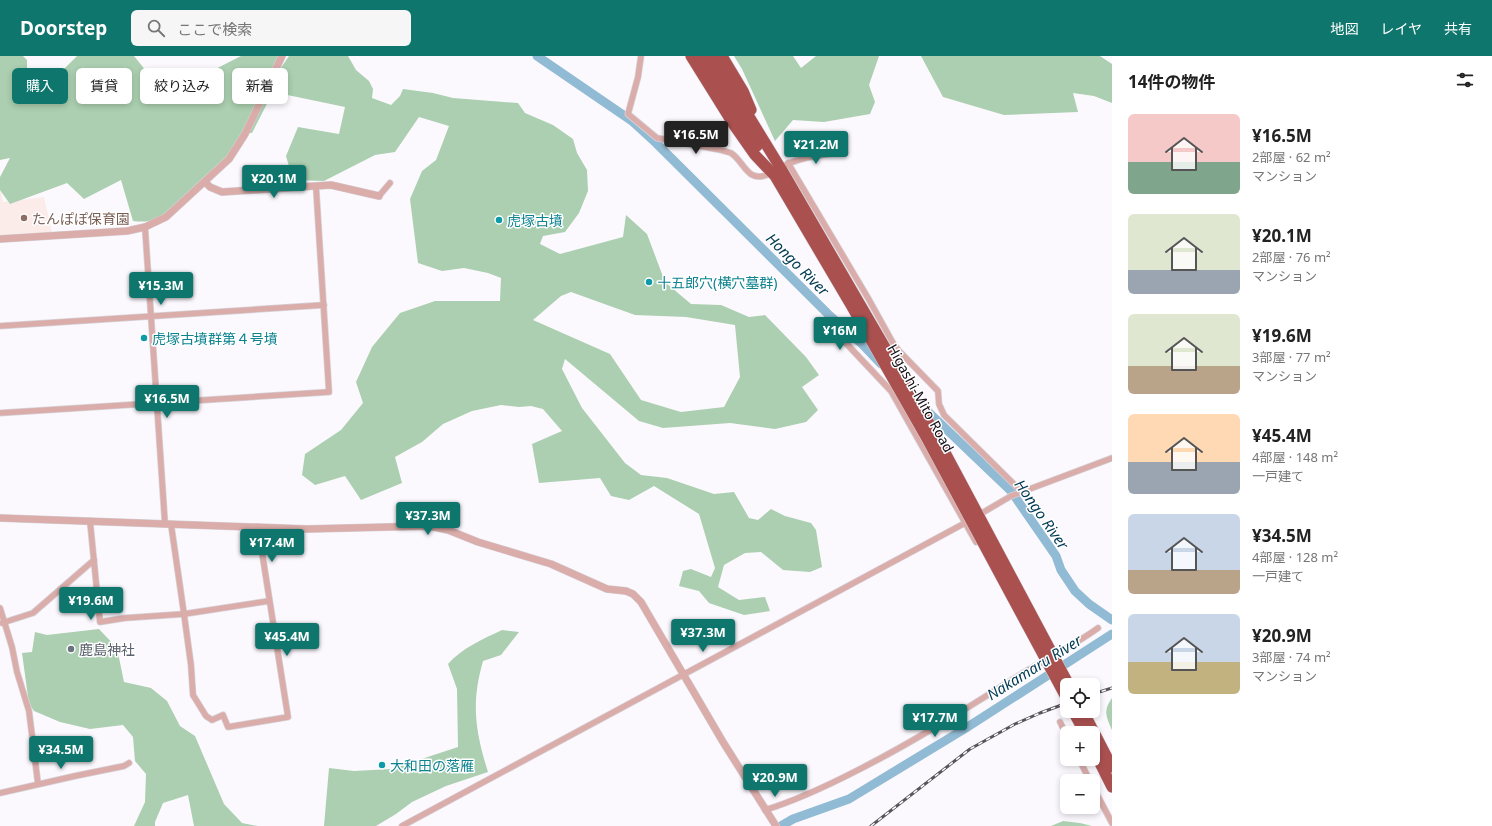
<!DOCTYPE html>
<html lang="ja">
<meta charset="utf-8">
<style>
body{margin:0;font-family:"Noto Sans","Noto Sans JP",sans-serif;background:#f6f6f6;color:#222;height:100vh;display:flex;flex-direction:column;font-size:15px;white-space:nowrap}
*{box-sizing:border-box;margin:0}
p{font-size:13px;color:#767676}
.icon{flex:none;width:22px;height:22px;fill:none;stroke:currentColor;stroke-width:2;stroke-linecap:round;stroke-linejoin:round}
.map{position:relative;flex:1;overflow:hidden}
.details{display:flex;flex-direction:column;background:#fff;width:380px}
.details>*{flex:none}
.hud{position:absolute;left:12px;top:12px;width:380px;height:36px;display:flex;gap:8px}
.buttons{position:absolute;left:1060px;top:622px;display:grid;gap:8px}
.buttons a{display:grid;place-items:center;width:40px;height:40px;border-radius:6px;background:#fff;box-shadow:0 2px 6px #0003;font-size:20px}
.price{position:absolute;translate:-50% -34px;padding:0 9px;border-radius:4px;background:#0f766e;color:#fff;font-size:13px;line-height:26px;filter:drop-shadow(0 1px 2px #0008)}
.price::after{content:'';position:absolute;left:50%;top:24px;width:12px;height:9px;margin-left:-6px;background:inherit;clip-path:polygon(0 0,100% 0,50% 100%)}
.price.selected{background:#222;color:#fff}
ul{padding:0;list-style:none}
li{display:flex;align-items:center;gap:12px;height:100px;padding:0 16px}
li span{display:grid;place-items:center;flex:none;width:112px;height:80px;border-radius:6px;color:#555}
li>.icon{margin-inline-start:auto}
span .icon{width:48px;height:48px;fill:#fffc;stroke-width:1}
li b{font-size:17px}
h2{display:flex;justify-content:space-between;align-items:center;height:48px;padding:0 16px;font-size:17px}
.pill{padding:0 14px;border-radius:6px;background:#fff;box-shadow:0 2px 6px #0003;font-size:14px;line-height:36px}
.pill.selected{background:#0f766e;color:#fff}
header{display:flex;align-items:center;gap:24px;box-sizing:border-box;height:56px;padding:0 20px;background:#0f766e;color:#fff}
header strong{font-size:19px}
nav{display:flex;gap:22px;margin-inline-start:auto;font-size:14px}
.search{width:280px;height:36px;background:#f6f6f6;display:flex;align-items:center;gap:10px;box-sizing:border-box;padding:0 14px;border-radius:6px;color:#767676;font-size:15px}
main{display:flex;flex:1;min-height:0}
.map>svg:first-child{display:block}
.education{fill:#fcece9}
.forest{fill:#abcfb0;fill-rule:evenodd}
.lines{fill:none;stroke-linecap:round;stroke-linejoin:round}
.river{stroke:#91bbd4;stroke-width:9}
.minor-casing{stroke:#d6d3d9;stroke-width:7}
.tertiary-casing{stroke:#d6d3d9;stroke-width:8}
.motorway-casing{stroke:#d6d3d9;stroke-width:12}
.minor{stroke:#daadaa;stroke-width:5.5}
.tertiary{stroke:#daadaa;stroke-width:7}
.motorway{stroke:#aa5150;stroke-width:11}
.rail-casing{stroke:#59545c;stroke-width:3}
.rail{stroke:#fff;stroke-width:1.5;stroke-dasharray:4.5;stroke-linecap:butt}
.motorway-bridge-casing{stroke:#d6d3d9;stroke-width:12;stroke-linecap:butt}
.motorway-bridge{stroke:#aa5150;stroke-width:11}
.education-dot{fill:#8d6e63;stroke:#fff;stroke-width:1.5}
.culture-dot{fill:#0f9aa8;stroke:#fff;stroke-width:1.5}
.worship-dot{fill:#6b7280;stroke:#fff;stroke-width:1.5}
.labels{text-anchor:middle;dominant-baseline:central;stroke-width:3;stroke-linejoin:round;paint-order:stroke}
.education-label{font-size:14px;fill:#785e54;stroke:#fff;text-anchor:start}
.culture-label{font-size:14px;fill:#0d838f;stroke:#fff;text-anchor:start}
.street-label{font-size:14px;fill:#110c15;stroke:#fff}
.worship-label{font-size:14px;fill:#5b616d;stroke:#fff;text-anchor:start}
.water-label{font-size:15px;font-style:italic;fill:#013a54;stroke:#fff}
</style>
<header>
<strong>Doorstep</strong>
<div class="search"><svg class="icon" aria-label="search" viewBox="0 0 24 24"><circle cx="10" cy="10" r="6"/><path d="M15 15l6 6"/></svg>ここで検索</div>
<nav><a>地図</a><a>レイヤ</a><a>共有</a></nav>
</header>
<main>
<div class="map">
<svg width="1112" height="770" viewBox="0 0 1112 770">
<rect width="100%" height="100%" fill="#fcf9fe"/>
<!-- education -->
<polygon class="education" points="0,125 3,146 44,141 52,177 0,180"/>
<!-- forest -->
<g class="forest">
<path d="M 0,0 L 23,0 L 27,4 L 27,12 L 40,19 L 59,18 L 77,0 L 134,0 L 155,26 L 192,25 L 241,0 L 278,0 L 243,75 L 227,100 L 168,155 C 155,164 149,167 133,165 L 121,124 L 84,143 L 67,127 L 10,148 L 0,134 L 0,121 L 10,102 L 0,104 Z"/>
<path d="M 289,0 L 348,0 L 356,14 L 369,25 L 373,33 L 372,42 L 391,49 L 400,40 L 403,33 L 433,37 L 453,42 L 518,47 L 525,57 L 553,69 L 573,83 L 577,97 L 587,114 L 588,135 L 579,157 L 565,176 L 543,180 L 540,188 L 560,198 L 623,181 L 626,159 L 647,178 L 665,226 L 691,248 L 721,249 L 749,261 L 765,259 L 806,301 L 819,319 L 802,331 L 818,354 L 806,366 L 775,373 L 730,367 L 663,372 L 639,365 L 565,303 L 562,313 L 582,352 L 625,407 L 641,419 L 667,422 L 714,438 L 734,436 L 749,462 L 758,464 L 771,453 L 785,460 L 811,467 L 816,474 L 822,511 L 810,516 L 783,514 L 761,496 L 745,497 L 724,509 L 718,531 L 739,544 L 765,541 L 770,555 L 744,559 L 709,547 L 699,535 L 679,530 L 683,515 L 691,513 L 711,521 L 715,512 L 699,458 L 654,430 L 629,444 L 611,440 L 600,422 L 539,427 L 532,388 L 562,375 L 543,353 L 531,350 L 519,351 L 501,349 L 472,355 L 443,368 L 422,386 L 395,401 L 402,427 L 361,444 L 345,420 L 315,429 L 302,419 L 305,398 L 341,374 L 363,347 L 356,326 L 372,291 L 400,257 L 435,245 L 500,245 L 501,222 L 488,217 L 464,212 L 442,215 L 418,207 L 410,143 L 422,115 L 436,104 L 449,70 L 419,61 L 395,96 L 375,99 L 324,125 L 293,124 L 286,100 L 298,71 L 339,78 L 345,51 L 273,36 L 252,77 L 248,77 L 278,16 ZM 571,236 L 635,259 L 686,261 L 735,269 L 740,321 L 724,351 L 681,356 L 641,344 L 610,298 L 533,264 L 561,240 Z"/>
<polygon points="734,0 793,0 801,12 816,0 879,0 869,29 875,46 870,58 824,66 793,64 775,85 742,13"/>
<polygon points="921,0 1100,0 1112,8 1112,47 1094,40 1073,37 1078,56 1004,59 943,41"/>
<polygon points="99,573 117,592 124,626 151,632 167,645 180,670 195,680 224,748 242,767 258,770 194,770 188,739 163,747 155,766 155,770 134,770 145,746 146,718 135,705 133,681 123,669 90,673 60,666 34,655 29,648 22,597 32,596 35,576 47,579"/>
<path d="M 502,574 L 519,576 L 501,599 L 483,605 C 471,647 475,674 488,716 L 446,730 L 412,746 L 396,758 L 376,770 L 324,770 L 329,712 L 354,715 L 391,713 L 458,691 L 457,633 L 448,608 C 462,592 483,583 502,574 Z"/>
<path d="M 1112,642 L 1112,674 C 1106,660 1103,655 1112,642 Z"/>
<polygon points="1063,765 1080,767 1092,770 1051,770"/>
</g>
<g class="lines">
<!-- river -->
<g class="river">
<polyline points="537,0 632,65 656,87 828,258 862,288 881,308"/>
<polyline points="922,350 1011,435 1056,500 1061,514 1075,535 1089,548 1112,564"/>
<polyline points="781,770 793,763 849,743 966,672 1112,578"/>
</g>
<defs>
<g id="minor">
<path d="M 641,0 L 638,21 L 628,58 L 657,82 L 721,94 C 724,95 728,96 731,97 C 745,106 747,128 769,118"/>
<polyline points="788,107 868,242 893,287 899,295 938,335 939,348 944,359 1022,436"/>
<path d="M 786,109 C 801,101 829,97 845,97"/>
<polyline points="379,140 390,127"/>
<polyline points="145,171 165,468"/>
<polyline points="832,267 839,274 843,284 891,335 976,486"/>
<polyline points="0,270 324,249"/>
<polyline points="0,357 329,336 316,131"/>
<polyline points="90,465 100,566 125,562 184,558 269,545"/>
<polyline points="171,468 184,558 191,609 193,639 206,660 212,664 223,659 228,671 288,661 258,471"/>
<polyline points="0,552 12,591 17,616 29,655 38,728"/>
<polyline points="2,567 33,557 94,504"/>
<polyline points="1060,666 1067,680"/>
<polyline points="1079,703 1090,725"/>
<polyline points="1093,731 1112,767"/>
<polyline points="0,737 75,720 124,710 129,707"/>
<path d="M 765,754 C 798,744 829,729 860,713 C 913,686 964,654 1015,622 C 1042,605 1072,591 1098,572"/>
<polyline points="402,770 965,467 1011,440 1112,402"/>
</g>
<g id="tertiary">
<polyline points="205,126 210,131 222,136 331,129 379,140"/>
<polyline points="0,183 127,175 145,171 166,161 229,103 245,78 282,0"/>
<polyline points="0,462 307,473 429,470 448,474 478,486 551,508 607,533 626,535 633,538 641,546 723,686 776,770"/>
</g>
<g id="motorway">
<polyline points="691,0 734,69 755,99 775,120"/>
<polyline points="701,0 757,90"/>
<polyline points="712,0 783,116"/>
<polyline points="722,0 743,35 751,54"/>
<polyline points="1073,655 1085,677"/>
<polyline points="1083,655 1112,711"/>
<polyline points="1093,693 1112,731"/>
</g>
</defs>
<!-- minor casing -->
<use href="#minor" class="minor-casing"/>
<!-- tertiary casing -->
<use href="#tertiary" class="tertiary-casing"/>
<!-- motorway casing -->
<use href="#motorway" class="motorway-casing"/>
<!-- minor -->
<use href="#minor" class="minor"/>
<!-- tertiary -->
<use href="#tertiary" class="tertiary"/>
<!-- motorway -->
<use href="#motorway" class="motorway"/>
<defs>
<g id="rail">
<polyline points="1093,638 1112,632"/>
<polyline points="871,770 970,693 1015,668 1040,657 1067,647"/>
</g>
</defs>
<!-- rail casing -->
<use href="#rail" class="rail-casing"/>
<!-- rail -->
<use href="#rail" class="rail"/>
<defs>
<g id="motorway-bridge">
<polyline points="783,116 933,374 1069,629"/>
<polyline points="775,120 851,249 925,379 1067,643"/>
</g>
</defs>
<!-- motorway-bridge casing -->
<use href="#motorway-bridge" class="motorway-bridge-casing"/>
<!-- motorway-bridge -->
<use href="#motorway-bridge" class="motorway-bridge"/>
</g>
<!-- markers -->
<circle class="education-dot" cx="24" cy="162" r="4"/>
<g class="culture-dot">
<circle cx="499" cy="164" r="4"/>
<circle cx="649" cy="226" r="4"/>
<circle cx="144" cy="282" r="4"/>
<circle cx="382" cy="709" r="4"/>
</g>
<circle class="worship-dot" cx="71" cy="593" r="4"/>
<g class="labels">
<!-- education labels -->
<g class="education-label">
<text x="32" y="162">たんぽぽ保育園</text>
</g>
<!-- culture labels -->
<g class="culture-label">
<text x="507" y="164">虎塚古墳</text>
<text x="657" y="226">十五郎穴(横穴墓群)</text>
<text x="152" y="282">虎塚古墳群第４号墳</text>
<text x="390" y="709">大和田の落雁</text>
</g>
<!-- street labels -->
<g class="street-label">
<text transform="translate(921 342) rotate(61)">Higashi-Mito Road</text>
</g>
<!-- worship labels -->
<g class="worship-label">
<text x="79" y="593">鹿島神社</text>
</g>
<!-- water labels -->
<g class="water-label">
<text transform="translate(798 208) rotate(45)">Hongo River</text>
<text transform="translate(1042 458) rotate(55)">Hongo River</text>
<text transform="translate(1034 611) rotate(-32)">Nakamaru River</text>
</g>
</g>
</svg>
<div class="buttons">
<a><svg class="icon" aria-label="locate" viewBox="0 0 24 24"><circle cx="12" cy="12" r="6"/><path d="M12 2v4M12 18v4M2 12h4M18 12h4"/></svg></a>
<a>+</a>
<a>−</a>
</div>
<b class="price selected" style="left:696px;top:99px">¥16.5M</b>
<b class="price" style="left:816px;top:109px">¥21.2M</b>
<b class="price" style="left:274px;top:143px">¥20.1M</b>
<b class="price" style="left:161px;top:250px">¥15.3M</b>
<b class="price" style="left:840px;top:295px">¥16M</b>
<b class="price" style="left:167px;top:363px">¥16.5M</b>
<b class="price" style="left:428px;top:480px">¥37.3M</b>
<b class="price" style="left:272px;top:507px">¥17.4M</b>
<b class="price" style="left:91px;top:565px">¥19.6M</b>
<b class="price" style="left:703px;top:597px">¥37.3M</b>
<b class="price" style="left:287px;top:601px">¥45.4M</b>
<b class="price" style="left:935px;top:682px">¥17.7M</b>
<b class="price" style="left:61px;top:714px">¥34.5M</b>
<b class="price" style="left:775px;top:742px">¥20.9M</b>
<div class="hud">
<a class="pill selected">購入</a>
<a class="pill">賃貸</a>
<a class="pill">絞り込み</a>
<a class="pill">新着</a>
</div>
</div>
<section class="details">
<h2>14件の物件<svg class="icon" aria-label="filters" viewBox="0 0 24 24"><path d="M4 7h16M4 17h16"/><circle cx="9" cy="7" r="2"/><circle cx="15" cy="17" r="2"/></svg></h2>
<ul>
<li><span style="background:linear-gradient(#f6c9c9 60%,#7fa58c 0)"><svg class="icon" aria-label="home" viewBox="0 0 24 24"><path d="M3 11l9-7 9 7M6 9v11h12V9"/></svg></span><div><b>¥16.5M</b><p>2部屋 · 62 m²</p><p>マンション</p></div></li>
<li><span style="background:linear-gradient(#dfe7d0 70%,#9aa5b1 0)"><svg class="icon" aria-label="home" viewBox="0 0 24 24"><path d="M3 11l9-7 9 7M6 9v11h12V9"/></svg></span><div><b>¥20.1M</b><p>2部屋 · 76 m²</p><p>マンション</p></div></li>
<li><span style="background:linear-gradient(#dfe7d0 65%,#b9a48a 0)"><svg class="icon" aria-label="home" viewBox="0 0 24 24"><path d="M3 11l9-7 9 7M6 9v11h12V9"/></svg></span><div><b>¥19.6M</b><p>3部屋 · 77 m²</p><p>マンション</p></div></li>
<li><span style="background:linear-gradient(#ffd9b3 60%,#9aa5b1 0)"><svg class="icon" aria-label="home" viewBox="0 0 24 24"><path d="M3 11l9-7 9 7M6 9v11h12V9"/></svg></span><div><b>¥45.4M</b><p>4部屋 · 148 m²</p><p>一戸建て</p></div></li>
<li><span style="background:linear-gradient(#c9d6e8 70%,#b9a48a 0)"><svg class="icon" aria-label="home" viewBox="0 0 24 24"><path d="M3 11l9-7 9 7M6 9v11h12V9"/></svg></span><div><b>¥34.5M</b><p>4部屋 · 128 m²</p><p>一戸建て</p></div></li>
<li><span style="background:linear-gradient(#c9d6e8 60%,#c2b280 0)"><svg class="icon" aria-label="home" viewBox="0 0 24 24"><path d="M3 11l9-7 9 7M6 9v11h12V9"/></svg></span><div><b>¥20.9M</b><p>3部屋 · 74 m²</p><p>マンション</p></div></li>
</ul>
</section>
</main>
